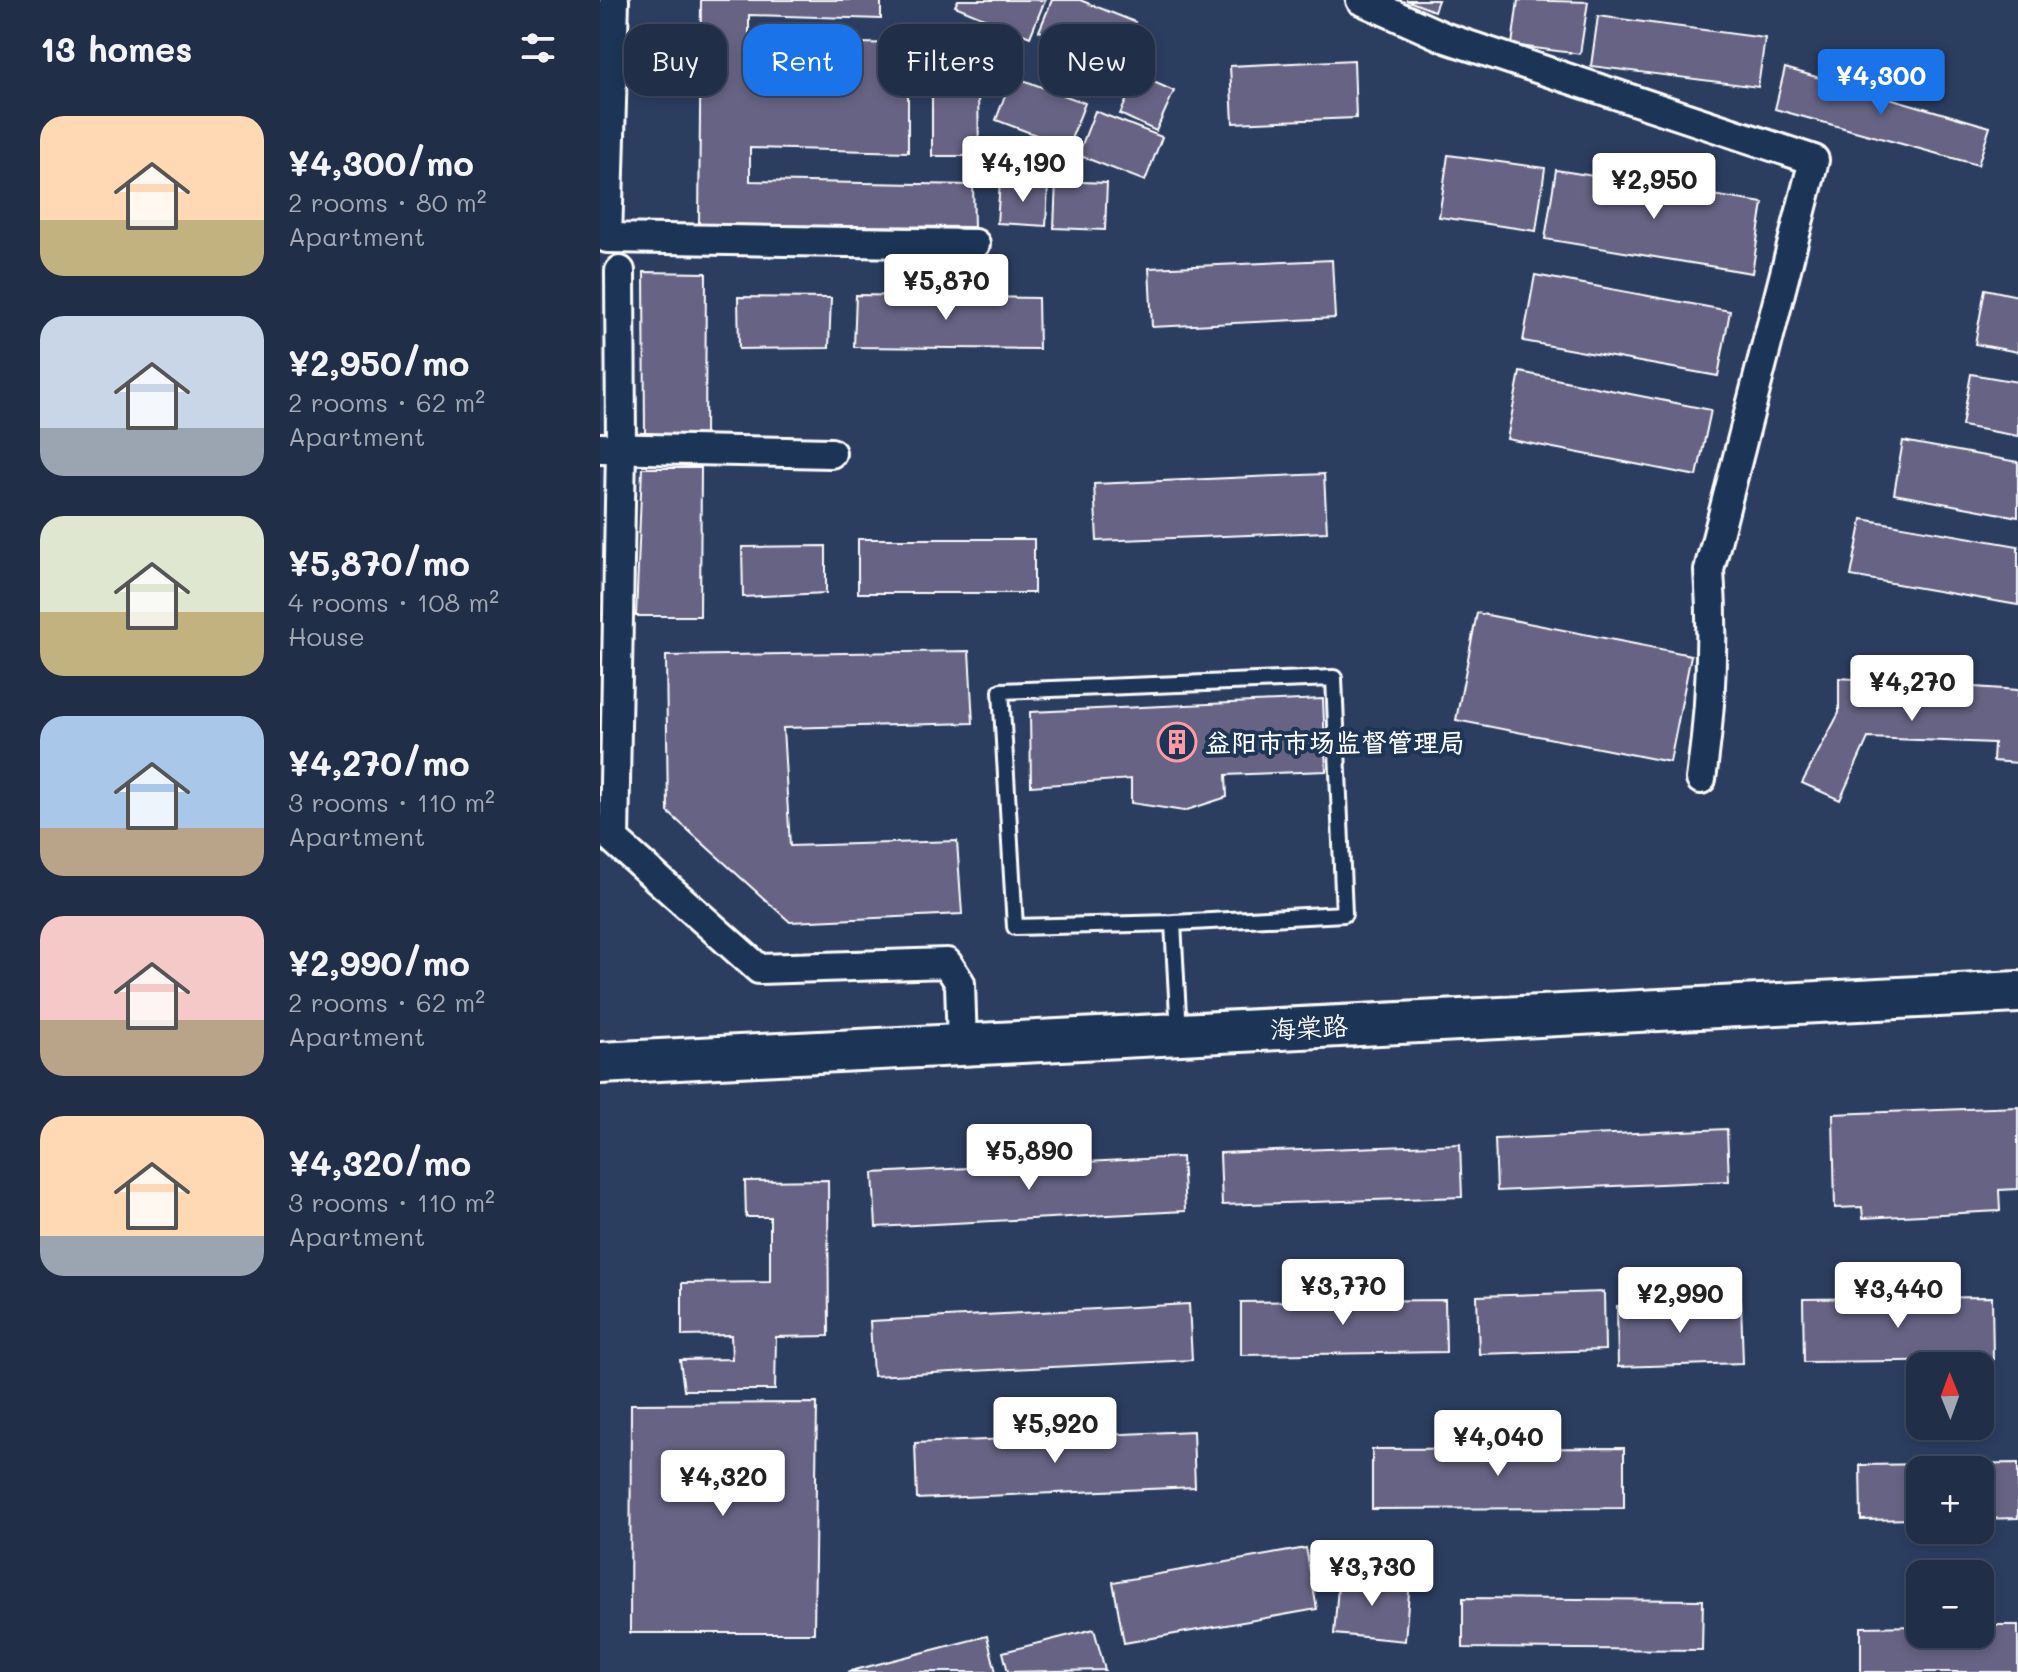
<!DOCTYPE html>
<meta charset="utf-8">
<style>
body{margin:0;font-family:Mali,"LXGW WenKai TC",sans-serif;background:#2d3a52;color:#f1f3f6;height:100vh;display:flex;flex-direction:column;font-size:30px;white-space:nowrap}
*{box-sizing:border-box;margin:0}
p{font-size:26px;color:#a2a8b4}
.icon{flex:none;width:44px;height:44px;fill:none;stroke:currentColor;stroke-width:2;stroke-linecap:round;stroke-linejoin:round}
.map{position:relative;flex:1;overflow:hidden}
.details{display:flex;flex-direction:column;background:#212e48;width:600px}
.details>*{flex:none}
.guide{position:absolute;left:24px;top:24px;width:760px;height:72px;display:flex;gap:16px}
.needle{width:52px;rotate:359deg}
.fabs{position:absolute;left:1306px;top:1352px;display:grid;gap:16px}
.fabs a{display:grid;place-items:center;width:88px;height:88px;border-radius:16px;background:#212e48;box-shadow:0 4px 12px #0003,0 0 0 2px #3e4a60;font-size:40px}
.price{position:absolute;translate:-50% -68px;padding:0 18px;border-radius:8px;background:#fff;color:#222;font-size:26px;line-height:52px;filter:drop-shadow(0 2px 4px #0008)}
.price::after{content:'';position:absolute;left:50%;top:48px;width:24px;height:18px;margin-left:-12px;background:inherit;clip-path:polygon(0 0,100% 0,50% 100%)}
.price.on{background:#1a73e8;color:#fff}
ul{padding:0;list-style:none}
li{display:flex;align-items:center;gap:24px;height:200px;padding:0 40px}
li span{display:grid;place-items:center;flex:none;width:224px;height:160px;border-radius:24px;color:#555}
li>.icon{margin-inline-start:auto}
span .icon{width:96px;height:96px;fill:#fffc;stroke-width:1}
li b{font-size:34px}
h2{display:flex;justify-content:space-between;align-items:center;height:96px;padding:0 40px;font-size:34px}
.chip{padding:0 28px;border-radius:24px;background:#212e48;box-shadow:0 4px 12px #0003,0 0 0 2px #3e4a60;font-size:28px;line-height:72px}
.chip.on{background:#1a73e8;color:#fff}
main{display:flex;flex:1;min-height:0}
.map>svg:first-child{display:block}
.building{fill:#666484;stroke:#fff;stroke-width:2}
.lines{fill:none;stroke-linecap:round;stroke-linejoin:round}
.lane-casing{stroke:#fff;stroke-width:20}
.street-casing{stroke:#fff;stroke-width:34}
.secondary-casing{stroke:#fff;stroke-width:46}
.lane{stroke:#1d3557;stroke-width:14}
.street{stroke:#1d3557;stroke-width:28}
.secondary{stroke:#1d3557;stroke-width:40}
.labels{text-anchor:middle;dominant-baseline:central;stroke-width:8;stroke-linejoin:round;paint-order:stroke}
.poi-label{font-size:26px;font-weight:bold;fill:#fff;stroke:#1d3557;text-anchor:start}
.street-label{font-size:26px;fill:#fff;stroke:#1d3557}
</style>
<main>
<section class="details">
<h2>13 homes<svg class="icon" aria-label="filters" viewBox="0 0 24 24"><path d="M4 7h16M4 17h16"/><circle cx="9" cy="7" r="2"/><circle cx="15" cy="17" r="2"/></svg></h2>
<ul>
<li><span style="background:linear-gradient(#ffd9b3 65%,#c2b280 0)"><svg class="icon" aria-label="home" viewBox="0 0 24 24"><path d="M3 11l9-7 9 7M6 9v11h12V9"/></svg></span><div><b>¥4,300/mo</b><p>2 rooms · 80 m²</p><p>Apartment</p></div></li>
<li><span style="background:linear-gradient(#c9d6e8 70%,#9aa5b1 0)"><svg class="icon" aria-label="home" viewBox="0 0 24 24"><path d="M3 11l9-7 9 7M6 9v11h12V9"/></svg></span><div><b>¥2,950/mo</b><p>2 rooms · 62 m²</p><p>Apartment</p></div></li>
<li><span style="background:linear-gradient(#dfe7d0 60%,#c2b280 0)"><svg class="icon" aria-label="home" viewBox="0 0 24 24"><path d="M3 11l9-7 9 7M6 9v11h12V9"/></svg></span><div><b>¥5,870/mo</b><p>4 rooms · 108 m²</p><p>House</p></div></li>
<li><span style="background:linear-gradient(#a9c7e8 70%,#b9a48a 0)"><svg class="icon" aria-label="home" viewBox="0 0 24 24"><path d="M3 11l9-7 9 7M6 9v11h12V9"/></svg></span><div><b>¥4,270/mo</b><p>3 rooms · 110 m²</p><p>Apartment</p></div></li>
<li><span style="background:linear-gradient(#f6c9c9 65%,#b9a48a 0)"><svg class="icon" aria-label="home" viewBox="0 0 24 24"><path d="M3 11l9-7 9 7M6 9v11h12V9"/></svg></span><div><b>¥2,990/mo</b><p>2 rooms · 62 m²</p><p>Apartment</p></div></li>
<li><span style="background:linear-gradient(#ffd9b3 75%,#9aa5b1 0)"><svg class="icon" aria-label="home" viewBox="0 0 24 24"><path d="M3 11l9-7 9 7M6 9v11h12V9"/></svg></span><div><b>¥4,320/mo</b><p>3 rooms · 110 m²</p><p>Apartment</p></div></li>
</ul>
</section>
<div class="map">
<svg width="1418" height="1672" viewBox="0 0 1418 1672">
<rect width="100%" height="100%" fill="#2c3e60"/>
<filter id="ink" filterUnits="userSpaceOnUse"><feTurbulence type="fractalNoise" baseFrequency=".0125" numOctaves="2"/><feDisplacementMap in="SourceGraphic" scale="16" xChannelSelector="R" yChannelSelector="G"/><feConvolveMatrix kernelMatrix="1 2 1 2 8 2 1 2 1" color-interpolation-filters="sRGB"/></filter>
<g filter="url(#ink)">
<!-- building -->
<g class="building">
<polygon points="101,0 281,0 281,19 149,15 149,41 308,44 308,152 150,148 150,181 373,185 374,227 99,225"/>
<polygon points="358,0 445,0 430,37 355,6"/>
<polygon points="452,0 480,0 535,22 518,63 439,31"/>
<polygon points="806,0 838,0 834,11"/>
<polygon points="918,0 988,2 980,54 912,45"/>
<polygon points="998,16 1165,38 1158,87 991,66"/>
<polygon points="340,39 400,50 394,84 334,74"/>
<polygon points="754,60 756,118 633,123 630,66"/>
<polygon points="1185,68 1390,127 1378,165 1175,109"/>
<polygon points="538,75 574,91 556,131 520,114"/>
<polygon points="412,76 485,103 468,147 396,120"/>
<polygon points="332,88 378,88 379,156 332,156"/>
<polygon points="495,111 562,137 545,181 478,155"/>
<polygon points="848,155 945,168 936,231 839,217"/>
<polygon points="956,170 1163,203 1152,273 945,239"/>
<polygon points="400,181 448,184 446,226 397,223"/>
<polygon points="456,181 507,183 505,230 454,228"/>
<polygon points="732,260 735,318 552,327 549,268"/>
<polygon points="44,272 106,273 105,438 45,436"/>
<polygon points="935,275 1130,311 1118,376 923,341"/>
<polygon points="1385,289 1418,296 1418,352 1375,344"/>
<polygon points="256,295 438,298 439,349 254,347"/>
<polygon points="138,297 231,298 229,348 139,349"/>
<polygon points="920,372 1111,410 1097,476 907,439"/>
<polygon points="1371,374 1418,382 1418,436 1362,426"/>
<polygon points="1303,441 1418,462 1418,517 1294,494"/>
<polygon points="42,468 101,468 100,616 36,616"/>
<polygon points="724,474 727,532 497,541 494,484"/>
<polygon points="1262,519 1418,546 1418,605 1251,576"/>
<rect x="258" y="539" width="176" height="54"/>
<polygon points="226,546 226,593 143,597 142,547"/>
<polygon points="877,613 1091,655 1070,762 856,720"/>
<polygon points="369,651 373,723 183,728 190,846 357,841 362,914 190,922 68,812 66,656"/>
<polygon points="1239,678 1418,690 1418,763 1393,761 1394,743 1268,738 1240,800 1202,783 1239,713"/>
<polygon points="723,699 726,771 626,775 627,797 584,811 531,803 531,779 431,786 430,712"/>
<polygon points="1418,1107 1418,1189 1399,1190 1400,1211 1263,1218 1262,1207 1235,1208 1233,1114"/>
<polygon points="1127,1129 1129,1181 897,1191 895,1139"/>
<polygon points="860,1144 862,1197 622,1205 620,1153"/>
<polygon points="582,1157 585,1211 276,1227 273,1173"/>
<polygon points="228,1180 229,1336 176,1337 175,1390 84,1390 80,1360 132,1359 131,1335 82,1336 82,1283 170,1282 170,1217 146,1217 145,1181"/>
<polygon points="1004,1292 1005,1350 879,1354 877,1296"/>
<polygon points="1392,1297 1393,1360 1204,1362 1203,1299"/>
<polygon points="845,1300 846,1352 641,1355 641,1302"/>
<polygon points="1141,1302 1143,1363 1018,1367 1017,1306"/>
<polygon points="589,1304 592,1360 273,1376 270,1321"/>
<polygon points="217,1403 214,1633 30,1633 31,1404"/>
<polygon points="593,1431 595,1487 317,1499 315,1443"/>
<polygon points="1024,1448 1024,1508 772,1509 772,1449"/>
<polygon points="1418,1463 1418,1518 1380,1519 1380,1470 1320,1470 1320,1519 1261,1520 1260,1465"/>
<polygon points="706,1548 717,1609 524,1643 513,1582"/>
<polygon points="739,1575 810,1580 805,1641 734,1634"/>
<polygon points="863,1598 1103,1600 1102,1650 863,1648"/>
<polygon points="1380,1625 1418,1625 1418,1672 1261,1672 1261,1627 1320,1626 1320,1634 1380,1634"/>
<polygon points="494,1629 505,1670 408,1672 403,1652"/>
<polygon points="387,1636 396,1672 247,1672"/>
</g>
<g class="lines">
<defs>
<polyline id="lane" points="573,923 415,927 401,691 734,678 744,914 573,923 579,1033"/>
<g id="street">
<polyline points="14,0 7,238 375,244"/>
<path d="M 761,0 L 846,38 L 1214,160 L 1109,570 C 1114,640 1111,709 1101,779"/>
<polyline points="20,271 21,448 14,840 159,969 347,963 360,983 362,1045"/>
<polyline points="0,448 231,453"/>
</g>
<polyline id="secondary" points="0,1063 1418,992"/>
</defs>
<!-- lane casing -->
<use href="#lane" class="lane-casing"/>
<!-- street casing -->
<use href="#street" class="street-casing"/>
<!-- secondary casing -->
<use href="#secondary" class="secondary-casing"/>
<!-- lane -->
<use href="#lane" class="lane"/>
<!-- street -->
<use href="#street" class="street"/>
<!-- secondary -->
<use href="#secondary" class="secondary"/>
</g>
</g>
<!-- icons -->
<defs>
<symbol id="building-ring" viewBox="-11 -11 22 22"><circle r="9.5" fill="#1d3557" stroke="#ff9aa2" stroke-width="1.5"/><path d="M-4-6H4V6H1V3H-1V6H-4ZM-2.5-4.3h1.7v1.8h-1.7ZM.8-4.3h1.7v1.8H.8ZM-2.5-1h1.7V.8h-1.7ZM.8-1h1.7V.8H.8Z" fill="#ff9aa2"/></symbol>
</defs>
<g fill-rule="evenodd">
<use href="#building-ring" x="555" y="720" width="44" height="44"/>
</g>
<g class="labels">
<!-- poi labels -->
<g class="poi-label">
<text x="605" y="742">益阳市市场监督管理局</text>
</g>
<!-- street labels -->
<g class="street-label">
<text transform="translate(709 1027) rotate(-3)">海棠路</text>
</g>
</g>
</svg>
<div class="fabs">
<a><svg class="needle" viewBox="-14 -14 28 28"><path d="M0-13l5 13h-10z" fill="#e53935"/><path d="M0 13l5-13h-10z" fill="#a2a8b4"/></svg></a>
<a>+</a>
<a>−</a>
</div>
<b class="price on" style="left:1281px;top:117px">¥4,300</b>
<b class="price" style="left:423px;top:204px">¥4,190</b>
<b class="price" style="left:1054px;top:221px">¥2,950</b>
<b class="price" style="left:346px;top:322px">¥5,870</b>
<b class="price" style="left:1312px;top:723px">¥4,270</b>
<b class="price" style="left:429px;top:1192px">¥5,890</b>
<b class="price" style="left:743px;top:1327px">¥3,770</b>
<b class="price" style="left:1298px;top:1330px">¥3,440</b>
<b class="price" style="left:1080px;top:1335px">¥2,990</b>
<b class="price" style="left:455px;top:1465px">¥5,920</b>
<b class="price" style="left:898px;top:1478px">¥4,040</b>
<b class="price" style="left:123px;top:1518px">¥4,320</b>
<b class="price" style="left:772px;top:1608px">¥3,730</b>
<div class="guide">
<a class="chip">Buy</a>
<a class="chip on">Rent</a>
<a class="chip">Filters</a>
<a class="chip">New</a>
</div>
</div>
</main>
